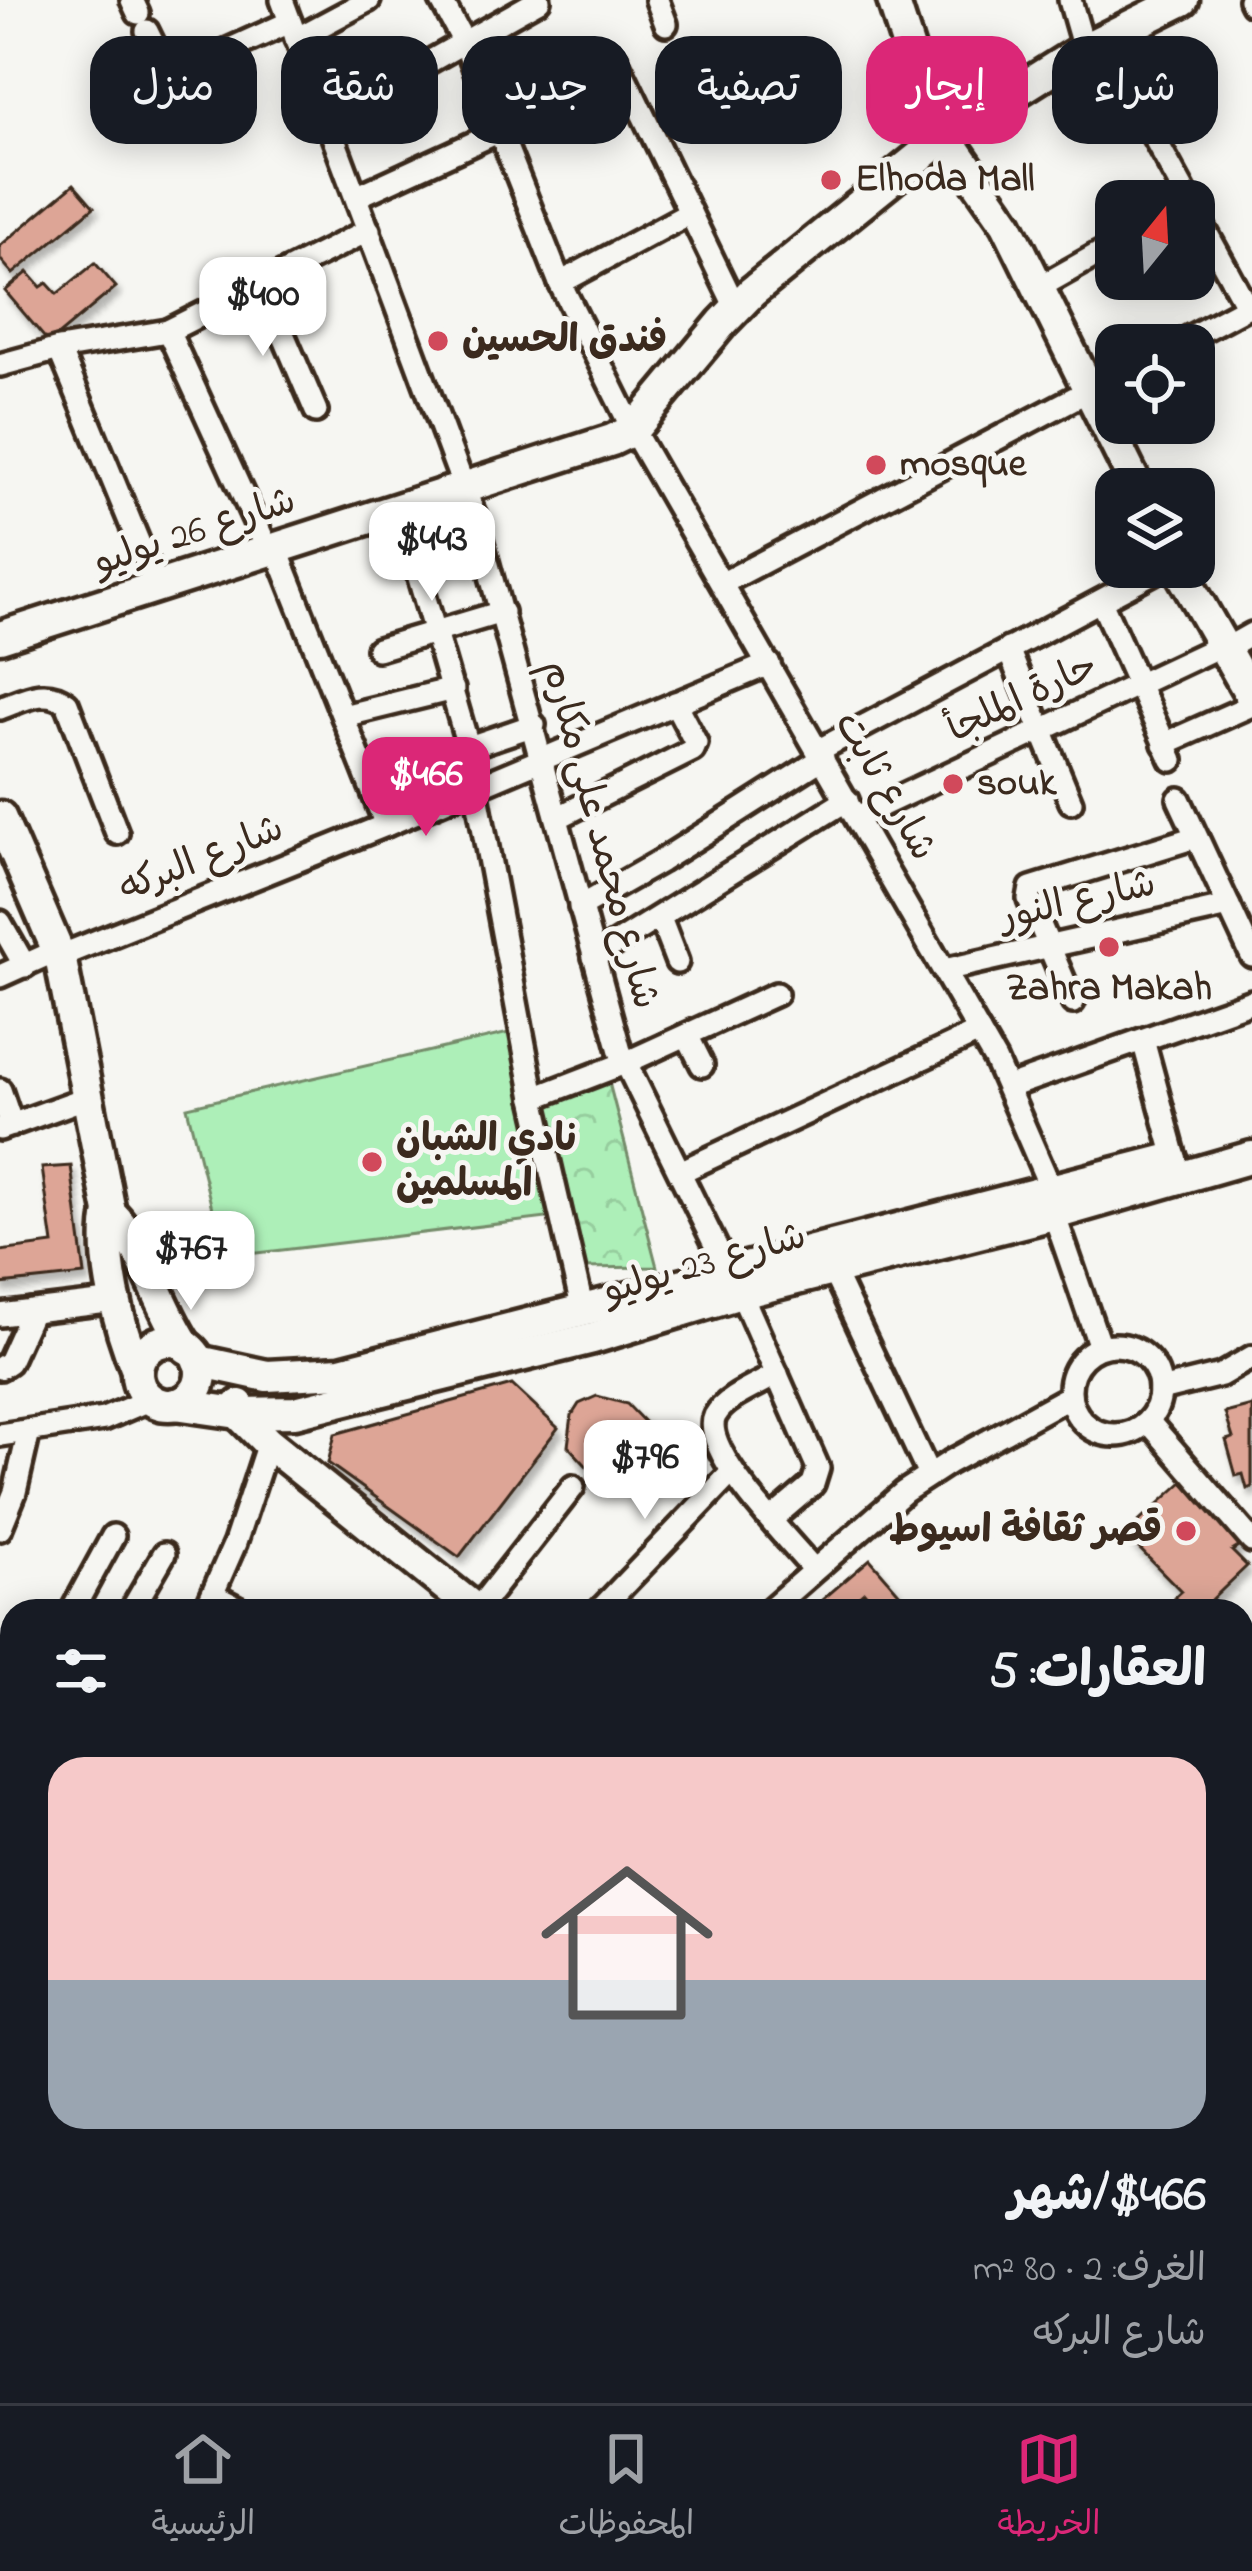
<!DOCTYPE html>
<html lang="ar">
<meta charset="utf-8">
<style>
body{margin:0;font-family:"Indie Flower","Playpen Sans Arabic",sans-serif;background:#242831;color:#f1f3f6;direction:rtl;height:100vh;display:flex;flex-direction:column;font-size:45px;white-space:nowrap}
*{box-sizing:border-box;margin:0}
p{font-size:39px;color:#9ea1a6}
.icon{flex:none;width:66px;height:66px;fill:none;stroke:currentColor;stroke-width:2;stroke-linecap:round;stroke-linejoin:round}
.map{position:relative;flex:1;overflow:hidden;direction:ltr}
.drawer{position:absolute;left:0px;top:1599px;width:1254px;height:804px;display:flex;flex-direction:column;background:#171b24;border-radius:36px 36px 0 0;box-shadow:0 6px 30px #0003;direction:rtl}
.drawer>*{flex:none}
.hud{position:absolute;left:36px;top:36px;width:1182px;height:108px;direction:rtl;display:flex;gap:24px}
.needle{width:78px;rotate:18deg}
.fabs{position:absolute;left:1095px;top:180px;display:grid;gap:24px}
.fabs a{display:grid;place-items:center;width:120px;height:120px;border-radius:24px;background:#171b24;box-shadow:0 6px 30px #0003;font-size:60px}
.price{position:absolute;translate:-50% -102px;padding:0 27px;border-radius:24px;background:#fff;color:#222;font-size:39px;line-height:78px;filter:drop-shadow(0 3px 6px #0008)}
.price::after{content:'';position:absolute;left:50%;top:72px;width:36px;height:27px;margin-left:-18px;background:inherit;clip-path:polygon(0 0,100% 0,50% 100%)}
.price.active{background:#db2777;color:#fff}
ul{padding:0;list-style:none}
li{display:grid;align-content:center;gap:24px;height:636px;padding:0 48px}
li+li{border-top:3px solid #363941}
li span{display:grid;place-items:center;height:372px;border-radius:36px;color:#555}
li>.icon{margin-inline-start:auto}
span .icon{width:216px;height:216px;fill:#fffc;stroke-width:1}
li b{font-size:51px}
h2{display:flex;justify-content:space-between;align-items:center;height:144px;padding:0 48px;font-size:51px}
.pill{padding:0 42px;border-radius:36px;background:#171b24;box-shadow:0 6px 30px #0003;font-size:42px;line-height:108px}
.pill.active{background:#db2777;color:#fff}
.tab-bar{display:flex;justify-content:space-around;align-items:center;height:168px;border-top:3px solid #363941;background:#171b24;font-size:33px;color:#9ea1a6}
.tab-bar a{display:grid;justify-items:center;gap:6px}
.tab-bar .active{color:#db2777}
.map>svg:first-child{display:block}
.park{fill:url(#park-crowns);stroke:#748c6b;stroke-width:3}
.pitch{fill:#adefb8;stroke:#748c6b;stroke-width:3}
.building{fill:#dda596;stroke:#3b2a1e;stroke-width:3;filter:url(#shadow)}
.lines{fill:none;stroke-linecap:round;stroke-linejoin:round}
.street-casing{stroke:#3b2a1e;stroke-width:30}
.secondary-casing{stroke:#3b2a1e;stroke-width:39}
.street{stroke:#f6f6f2;stroke-width:21}
.secondary{stroke:#f6f6f2;stroke-width:30}
.poi-dot{fill:#d1495b;stroke:#f6f6f2;stroke-width:4.5}
.labels{text-anchor:middle;dominant-baseline:central;stroke-width:10;stroke-linejoin:round;paint-order:stroke}
.poi-label{font-size:39px;font-weight:bold;fill:#3b2a1e;stroke:#f6f6f2;text-anchor:start}
.street-label{font-size:39px;fill:#3b2a1e;stroke:#f6f6f2}
</style>
<div class="map">
<svg width="1252" height="2403" viewBox="0 0 1252 2403">
<defs>
<pattern id="park-crowns" width="20" height="18" patternUnits="userSpaceOnUse" patternTransform="scale(3)"><rect width="20" height="18" fill="#adefb8"/><path d="M2 6a3 3 0 1 1 6 0M12 15a3 3 0 1 1 6 0" fill="none" stroke="#96cd9e"/></pattern>
<filter id="shadow"><feDropShadow dx="4" dy="7" stdDeviation="3" flood-color="#0004"/></filter>
</defs>
<rect width="100%" height="100%" fill="#f6f6f2"/>
<filter id="ink" filterUnits="userSpaceOnUse"><feTurbulence type="fractalNoise" baseFrequency=".00833" numOctaves="2"/><feDisplacementMap in="SourceGraphic" scale="24" xChannelSelector="R" yChannelSelector="G"/><feConvolveMatrix kernelMatrix="1 2 1 2 8 2 1 2 1" color-interpolation-filters="sRGB"/></filter>
<g filter="url(#ink)">
<!-- park -->
<polygon class="park" points="607,1075 657,1267 578,1268 540,1100"/>
<!-- pitch -->
<polygon class="pitch" points="513,1032 555,1217 224,1257 187,1107"/>
<!-- building -->
<g class="building">
<polygon points="74,184 94,207 13,274 0,259 0,246"/>
<polygon points="95,263 116,287 49,343 5,291 28,272 41,287 47,283 57,294"/>
<polygon points="71,1166 85,1275 0,1284 0,1251 53,1244 42,1168"/>
<polygon points="512,1385 558,1428 459,1557 328,1463 335,1434"/>
<polygon points="597,1396 627,1404 657,1435 654,1463 635,1482 611,1484 597,1477 568,1446 572,1415 579,1404"/>
<polygon points="1252,1406 1252,1487 1247,1489 1243,1474 1236,1476 1226,1440 1233,1438 1225,1413"/>
<polygon points="1183,1482 1240,1546 1232,1551 1247,1566 1200,1611 1188,1611 1174,1597 1181,1591 1125,1534"/>
<polygon points="870,1559 915,1611 880,1611 864,1592 842,1611 809,1611"/>
</g>
<g class="lines">
<defs>
<g id="street">
<polyline points="132,0 138,13"/>
<polyline points="282,0 475,517 620,1051 728,1271"/>
<polyline points="441,0 466,46 560,283 633,430 995,1060 1052,1191"/>
<polyline points="657,0 666,24"/>
<polyline points="1070,0 1084,49"/>
<polyline points="1250,0 1252,4"/>
<polyline points="147,31 165,68 175,74 290,22"/>
<polyline points="296,39 369,0"/>
<polyline points="1101,40 1189,201"/>
<polyline points="616,59 736,308"/>
<polyline points="326,120 539,0"/>
<polyline points="356,197 500,131"/>
<polyline points="1194,210 1247,307"/>
<polyline points="560,283 690,213"/>
<polyline points="262,285 316,411"/>
<polyline points="1038,288 1116,244"/>
<polyline points="168,331 268,550"/>
<polyline points="1175,345 1252,304"/>
<polyline points="59,349 156,585"/>
<polyline points="0,365 59,349 168,331 369,230"/>
<polyline points="399,509 468,746 534,1098 583,1311"/>
<polyline points="276,548 386,825"/>
<polyline points="723,583 1116,376"/>
<polyline points="1101,601 1172,760"/>
<polyline points="378,649 502,612"/>
<polyline points="1008,649 1071,802"/>
<polyline points="1222,651 1252,634"/>
<path d="M 0,708 C 23,700 45,686 67,703 L 117,833"/>
<polyline points="343,716 453,689"/>
<polyline points="1164,744 1252,705"/>
<polyline points="819,750 1164,567"/>
<polyline points="369,781 534,725"/>
<polyline points="1179,799 1252,956"/>
<polyline points="857,817 1220,646"/>
<polyline points="557,818 693,750 696,743 675,703"/>
<polyline points="580,907 661,861 823,758"/>
<polyline points="660,918 677,962"/>
<polyline points="0,922 25,966"/>
<polyline points="60,956 386,825 769,664"/>
<polyline points="594,957 847,800"/>
<polyline points="944,970 1229,906"/>
<polyline points="0,976 58,950"/>
<polyline points="1073,1002 1029,899 1031,888 1196,837"/>
<polyline points="687,1035 702,1065"/>
<polyline points="1143,1040 1175,1158"/>
<polyline points="1009,1087 1252,1001"/>
<polyline points="0,1090 12,1125"/>
<polyline points="534,1098 625,1063 776,994"/>
<polyline points="0,1129 88,1097"/>
<polyline points="680,1172 979,1032"/>
<polyline points="1054,1214 1100,1347"/>
<polyline points="832,1269 929,1475"/>
<polyline points="741,1293 818,1468 813,1484 772,1519"/>
<polyline points="0,1315 116,1301"/>
<circle cx="1115" cy="1390" r="45"/>
<polyline points="0,1368 9,1362 32,1311"/>
<path d="M 777,1374 C 759,1385 725,1397 715,1416 C 699,1450 791,1542 814,1570"/>
<polyline points="1160,1390 1221,1375 1252,1357"/>
<polyline points="1148,1421 1252,1541"/>
<polyline points="0,1435 104,1419 151,1399"/>
<polyline points="0,1529 15,1492 29,1431"/>
<polyline points="213,1595 240,1609"/>
<polyline points="72,1611 113,1536"/>
<polyline points="131,1611 164,1554"/>
<polyline points="205,1611 235,1543 268,1443"/>
<polyline points="284,1611 296,1611"/>
<polyline points="476,1611 573,1487"/>
<polyline points="599,1611 732,1472"/>
<polyline points="768,1611 904,1492 950,1462 1070,1396"/>
<polyline points="0,1673 12,1684"/>
<polyline points="1242,1693 1252,1687"/>
<polyline points="0,1787 12,1794"/>
<polyline points="0,1962 12,1970"/>
<polyline points="1242,2053 1252,2051"/>
<polyline points="1242,2202 1252,2199"/>
<polyline points="0,2203 12,2206"/>
<polyline points="1242,2234 1252,2232"/>
<polyline points="1242,2326 1252,2323"/>
<polyline points="632,2391 633,2403"/>
<polyline points="835,2391 836,2403"/>
<polyline points="927,2391 931,2403"/>
<polyline points="361,2403 362,2391"/>
<polyline points="466,2403 467,2391"/>
<polyline points="508,2403 567,2402"/>
</g>
<g id="secondary">
<polyline points="893,0 929,112 1007,224 1138,489"/>
<polyline points="1178,567 1252,697"/>
<polyline points="0,637 612,440 633,430 722,323 752,292 944,137 1084,49 1183,0"/>
<path d="M 0,817 L 60,956 L 110,1212 C 101,1257 119,1328 137,1370"/>
<path d="M 110,1212 C 146,1248 158,1306 187,1348"/>
<circle cx="169" cy="1373" r="32"/>
<polyline points="198,1361 267,1376 341,1372 1171,1159"/>
<polyline points="175,1404 238,1413 295,1412 593,1338 741,1293 1054,1214 1252,1157"/>
<polyline points="239,1405 238,1413 268,1443 477,1611"/>
<polyline points="0,2357 12,2345"/>
<polyline points="1178,2391 1185,2403"/>
</g>
</defs>
<!-- street casing -->
<use href="#street" class="street-casing"/>
<!-- secondary casing -->
<use href="#secondary" class="secondary-casing"/>
<!-- street -->
<use href="#street" class="street"/>
<!-- secondary -->
<use href="#secondary" class="secondary"/>
</g>
</g>
<!-- markers -->
<g class="poi-dot">
<circle cx="831" cy="180" r="12"/>
<circle cx="438" cy="341" r="12"/>
<circle cx="876" cy="465" r="12"/>
<circle cx="953" cy="784" r="12"/>
<circle cx="1109" cy="947" r="12"/>
<circle cx="372" cy="1162" r="12"/>
<circle cx="1186" cy="1531" r="12"/>
</g>
<g class="labels">
<!-- poi labels -->
<g class="poi-label">
<text x="855" y="180">Elhoda Mall</text>
<text x="462" y="341">فندق الحسين</text>
<text x="900" y="465">mosque</text>
<text x="977" y="784">souk</text>
<text x="1109" y="989" text-anchor="middle">Zahra Makah</text>
<text x="396" y="1140">نادي الشبان<tspan x="396" dy="45">المسلمين</tspan></text>
<text x="1162" y="1531" text-anchor="end">قصر ثقافة اسيوط</text>
</g>
<!-- street labels -->
<g class="street-label">
<text transform="translate(195 533) rotate(-18)">شارع 26 يوليو</text>
<text transform="translate(1023 699) rotate(-25)">حارة الملجأ</text>
<text transform="translate(884 787) rotate(60)">شارع ثابت</text>
<text transform="translate(599 835) rotate(75)">شارع محمد على مكارم</text>
<text transform="translate(202 860) rotate(-22)">شارع البركه</text>
<text transform="translate(1078 902) rotate(-13)">شارع النور</text>
<text transform="translate(705 1265) rotate(-16)">شارع 23 يوليو</text>
</g>
</g>
</svg>
<div class="fabs">
<a><svg class="needle" viewBox="-14 -14 28 28"><path d="M0-13l5 13h-10z" fill="#e53935"/><path d="M0 13l5-13h-10z" fill="#9ea1a6"/></svg></a>
<a><svg class="icon" aria-label="locate" viewBox="0 0 24 24"><circle cx="12" cy="12" r="6"/><path d="M12 2v4M12 18v4M2 12h4M18 12h4"/></svg></a>
<a><svg class="icon" aria-label="layers" viewBox="0 0 24 24"><path d="M12 4l9 5-9 5-9-5zM3 14l9 5 9-5"/></svg></a>
</div>
<b class="price" style="left:263px;top:359px">$400</b>
<b class="price" style="left:432px;top:604px">$443</b>
<b class="price active" style="left:426px;top:839px">$466</b>
<b class="price" style="left:191px;top:1313px">$767</b>
<b class="price" style="left:645px;top:1522px">$796</b>
<div class="hud">
<a class="pill">شراء</a>
<a class="pill active">إيجار</a>
<a class="pill">تصفية</a>
<a class="pill">جديد</a>
<a class="pill">شقة</a>
<a class="pill">منزل</a>
</div>
<section class="drawer">
<h2>العقارات: 5<svg class="icon" aria-label="filters" viewBox="0 0 24 24"><path d="M4 7h16M4 17h16"/><circle cx="9" cy="7" r="2"/><circle cx="15" cy="17" r="2"/></svg></h2>
<ul>
<li><span style="background:linear-gradient(#f6c9c9 60%,#9aa5b1 0)"><svg class="icon" aria-label="home" viewBox="0 0 24 24"><path d="M3 11l9-7 9 7M6 9v11h12V9"/></svg></span><div><b>$466/شهر</b><p>الغرف: 2 · 80 m²</p><p>شارع البركه</p></div></li>
</ul>
</section>
</div>
<nav class="tab-bar">
<a class="active"><svg class="icon" aria-label="map" viewBox="0 0 24 24"><path d="M3 6l6-2 6 2 6-2v14l-6 2-6-2-6 2zM9 4v14M15 6v14"/></svg>الخريطة</a>
<a><svg class="icon" aria-label="saved" viewBox="0 0 24 24"><path d="M7 4h10v16l-5-4-5 4z"/></svg>المحفوظات</a>
<a><svg class="icon" aria-label="home" viewBox="0 0 24 24"><path d="M3 11l9-7 9 7M6 9v11h12V9"/></svg>الرئيسية</a>
</nav>
